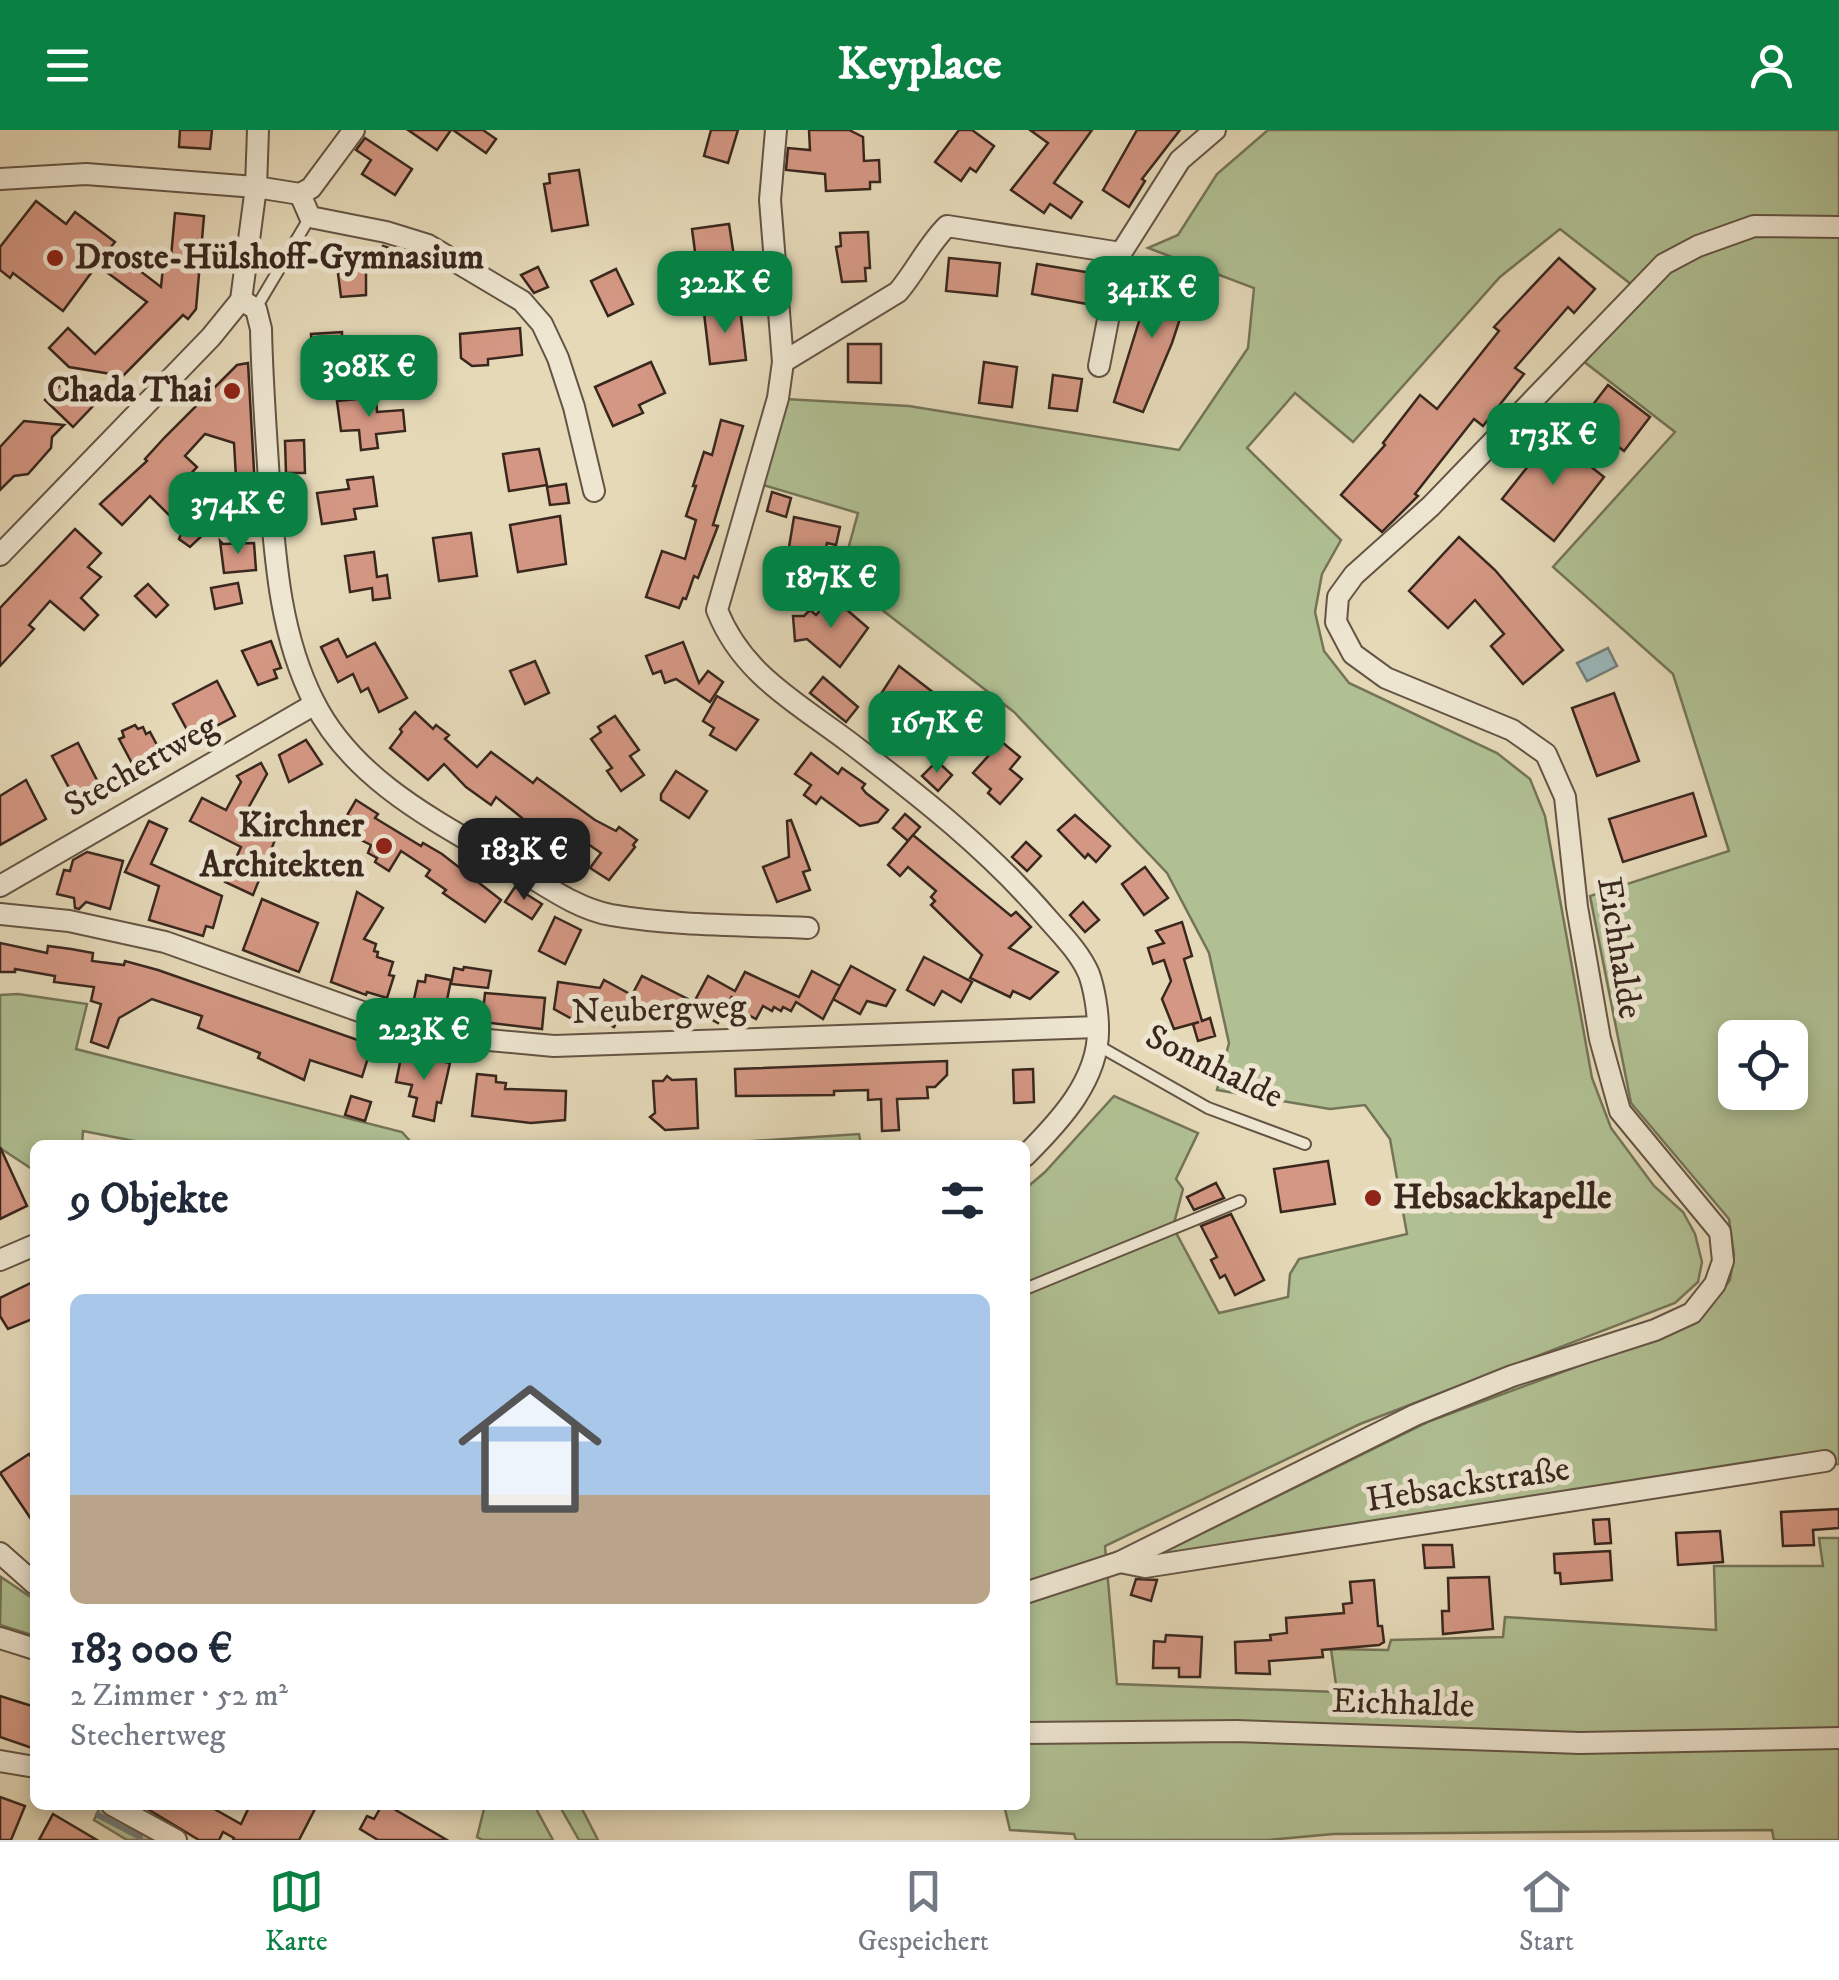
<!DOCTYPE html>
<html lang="de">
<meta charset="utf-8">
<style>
body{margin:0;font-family:"IM FELL DW Pica",serif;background:#f6f6f7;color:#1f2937;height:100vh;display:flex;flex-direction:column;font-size:38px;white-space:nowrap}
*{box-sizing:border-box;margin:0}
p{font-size:32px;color:#747a83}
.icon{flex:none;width:55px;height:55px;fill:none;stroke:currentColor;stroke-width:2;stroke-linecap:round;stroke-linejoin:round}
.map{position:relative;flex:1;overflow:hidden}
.panel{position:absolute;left:30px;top:1010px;width:1000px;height:670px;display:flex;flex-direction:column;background:#fff;border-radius:15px;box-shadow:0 5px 15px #0003}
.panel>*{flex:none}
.tools{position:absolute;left:1718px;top:890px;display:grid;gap:20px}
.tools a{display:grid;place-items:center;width:90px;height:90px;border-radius:15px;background:#fff;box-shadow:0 5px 15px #0003;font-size:50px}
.price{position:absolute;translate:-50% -85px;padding:0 22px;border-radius:20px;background:#0b8043;color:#fff;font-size:32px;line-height:65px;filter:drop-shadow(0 2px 5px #0008)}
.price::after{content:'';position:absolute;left:50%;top:60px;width:30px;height:22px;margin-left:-15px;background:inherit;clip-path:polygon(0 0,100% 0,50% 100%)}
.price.current{background:#222;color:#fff}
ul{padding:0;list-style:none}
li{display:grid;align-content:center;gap:20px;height:530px;padding:0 40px}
li span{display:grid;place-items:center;height:310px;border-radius:15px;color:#555}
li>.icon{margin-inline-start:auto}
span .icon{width:180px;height:180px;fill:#fffc;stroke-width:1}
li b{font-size:42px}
h2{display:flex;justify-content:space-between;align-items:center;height:120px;padding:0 40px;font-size:42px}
header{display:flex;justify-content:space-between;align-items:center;height:130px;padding:0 40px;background:#0b8043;color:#fff;font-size:45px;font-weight:700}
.tabs{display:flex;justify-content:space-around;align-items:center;height:140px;border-top:2px solid #e0e1e3;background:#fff;font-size:28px;color:#747a83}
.tabs a{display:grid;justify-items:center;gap:5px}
.tabs .current{color:#0b8043}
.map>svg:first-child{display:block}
.green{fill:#b0c093;stroke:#747458;stroke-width:2.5;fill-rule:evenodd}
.water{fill:#9ab7b9;stroke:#737d7b;stroke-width:2.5}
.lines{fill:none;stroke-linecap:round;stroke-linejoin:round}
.stream{stroke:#737d7b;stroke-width:6}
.building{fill:#d49783;stroke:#39271e;stroke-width:2.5}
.lane-casing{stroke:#645444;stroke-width:14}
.street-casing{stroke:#645444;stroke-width:24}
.lane{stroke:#eee6d1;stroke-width:10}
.street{stroke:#eee6d1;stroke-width:20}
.poi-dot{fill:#8f2418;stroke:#eee6d1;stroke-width:4}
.labels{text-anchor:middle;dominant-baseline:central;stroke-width:10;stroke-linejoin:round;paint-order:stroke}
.poi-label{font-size:35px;font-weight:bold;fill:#39271e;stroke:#eee6d1;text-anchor:start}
.street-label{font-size:35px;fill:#39271e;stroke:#eee6d1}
</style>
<header><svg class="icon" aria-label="menu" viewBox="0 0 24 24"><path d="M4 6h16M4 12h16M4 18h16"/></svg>Keyplace<svg class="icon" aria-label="person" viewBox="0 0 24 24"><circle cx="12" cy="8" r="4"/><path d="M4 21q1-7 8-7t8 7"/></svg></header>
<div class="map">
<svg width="1839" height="1710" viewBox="0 0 1839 1710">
<rect width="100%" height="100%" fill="#e5d9b8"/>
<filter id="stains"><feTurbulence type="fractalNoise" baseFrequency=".002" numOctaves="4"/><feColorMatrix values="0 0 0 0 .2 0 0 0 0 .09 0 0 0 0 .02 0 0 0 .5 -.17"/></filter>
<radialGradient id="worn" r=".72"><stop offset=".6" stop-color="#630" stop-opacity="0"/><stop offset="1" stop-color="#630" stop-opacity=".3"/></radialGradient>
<!-- green -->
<g class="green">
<path d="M 1268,0 L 1839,0 L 1839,1334 L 1152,1428 L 1430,1291 L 1698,1192 L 1730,1150 L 1734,1125 L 1729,1089 L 1631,973 L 1590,766 L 1729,721 L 1673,544 L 1553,437 L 1675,302 L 1578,227 L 1641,162 L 1560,99 L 1500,147 L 1353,312 L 1295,263 L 1247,318 L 1341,410 L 1322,444 L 1315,482 L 1324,521 L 1349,553 L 1497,623 L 1530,649 L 1545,686 L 1592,948 L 1611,998 L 1654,1056 L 1683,1082 L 1695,1104 L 1702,1132 L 1698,1152 L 1675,1173 L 1360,1294 L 1105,1416 L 1117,1554 L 1337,1562 L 1331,1519 L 1388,1520 L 1391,1510 L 1503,1507 L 1505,1487 L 1716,1500 L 1714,1436 L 1823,1436 L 1819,1408 L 1839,1408 L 1839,1710 L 1774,1710 L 1772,1700 L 1333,1704 L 1268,1710 L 1076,1710 L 1074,1704 L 1010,1700 L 1004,1675 L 1025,1675 L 1025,1059 L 1045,1042 L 1114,966 L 1198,1003 L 1176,1049 L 1183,1059 L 1173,1097 L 1219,1183 L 1288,1167 L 1290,1144 L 1299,1129 L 1407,1104 L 1390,1009 L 1365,975 L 1330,979 L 1217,960 L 1229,913 L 1209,823 L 1167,743 L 1014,582 L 855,459 L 847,423 L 858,383 L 763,355 L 786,269 L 909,276 L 1179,320 L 1248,218 L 1254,158 L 1148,118 L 1178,105 L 1217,44 ZM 1735,908 L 1790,908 L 1790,962 L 1735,962 Z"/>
<polygon points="18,864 87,874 76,919 402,1002 410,1011 426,1015 155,1015 83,1001 82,1015 35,1015 35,1041 0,1018 0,865"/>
<polygon points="859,1004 861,1015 693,1015"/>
<polygon points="1,1447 35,1470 35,1506 0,1495"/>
<polygon points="101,1675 106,1675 171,1710 127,1710 94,1690"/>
<polygon points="485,1675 534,1675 553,1710 483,1710 477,1707"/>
<polygon points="559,1675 580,1675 598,1710 579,1710"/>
</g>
<!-- water -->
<polygon class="water" points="1608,518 1617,536 1587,551 1577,533"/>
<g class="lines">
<!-- stream -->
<polyline class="stream" points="98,1685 140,1707"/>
</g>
<!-- building -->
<g class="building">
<polygon points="180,0 212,0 210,19 179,17"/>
<polygon points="408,0 451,0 437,20"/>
<polygon points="453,0 483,0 496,9 486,23"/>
<polygon points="711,0 738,0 728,33 704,26"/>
<polygon points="809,0 849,0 863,7 864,31 879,30 880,52 870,52 870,59 826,61 825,44 786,40 788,18 810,20"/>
<polygon points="959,0 972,0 994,16 976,42 970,38 961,51 935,32"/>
<polygon points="1030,0 1092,0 1054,53 1082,72 1071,88 1050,74 1044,83 1011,60 1048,13"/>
<polygon points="1137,0 1180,0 1142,49 1145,51 1129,77 1103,60"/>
<polygon points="365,8 412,39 395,65 362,44 371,30 356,20"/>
<polygon points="579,40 588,95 552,101 544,54 550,53 549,44"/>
<polygon points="36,71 66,94 75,82 115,112 110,118 161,157 163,137 170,138 175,83 204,86 196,179 188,189 183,185 118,251 111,244 69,237 49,218 68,198 95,224 147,172 97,135 63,181 13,143 10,148 0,140 0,117"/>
<polygon points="729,94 736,139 698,144 692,99"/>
<polygon points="868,102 870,138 865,138 866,151 842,152 836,117 841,116 840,103"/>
<polygon points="383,116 427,131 424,140 377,132"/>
<polygon points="366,126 366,165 341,167 336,128"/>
<polygon points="949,128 1000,133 997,166 946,161"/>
<polygon points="1559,128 1595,159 1574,183 1568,177 1515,238 1524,244 1483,296 1474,289 1415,364 1418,366 1382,402 1341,365 1385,315 1383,313 1420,265 1437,279 1499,201 1494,197"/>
<polygon points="1037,134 1092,143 1087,174 1032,164"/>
<polygon points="538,137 548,157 534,163 521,145"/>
<polygon points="616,139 633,174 608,186 591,151"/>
<polygon points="750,142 753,169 733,172 731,144"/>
<polygon points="1154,143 1191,155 1172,213 1143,282 1114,272"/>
<polygon points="740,178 746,230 710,234 704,183"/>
<polygon points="520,198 522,225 488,229 488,235 472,236 461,228 460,204"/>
<polygon points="342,202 342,231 313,234 311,204"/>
<polygon points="848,214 881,214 881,253 848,252"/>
<polygon points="651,232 665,263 639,275 643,283 613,296 595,257"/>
<polygon points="984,232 1017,237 1012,277 979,273"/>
<polygon points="248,233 256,377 219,380 217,349 236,348 234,313 205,304 185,326 197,337 171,365 208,400 190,417 179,409 183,399 150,366 122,395 100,374 147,331 145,329 165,307 237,235"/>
<polygon points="1053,245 1082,249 1077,281 1049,278"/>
<polygon points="69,246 90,266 86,269 93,276 73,297 45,270"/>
<polygon points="1608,255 1650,287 1624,321 1582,289"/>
<polygon points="376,267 377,282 403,280 405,301 376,304 378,318 361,320 359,300 341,301 337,271"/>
<polygon points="721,290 743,296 713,395 718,396 698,448 694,446 686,469 683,468 679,478 646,467 662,421 685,429 696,390 686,386 696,356 693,356 704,322 712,325"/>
<polygon points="24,291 64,295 52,307 51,318 28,344 14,346 0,360 0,317"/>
<polygon points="1552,306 1604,347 1554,411 1502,369"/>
<polygon points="304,310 305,343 286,343 285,311"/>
<polygon points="539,319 547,355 509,361 503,324"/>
<polygon points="373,347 377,376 354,379 356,389 322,394 317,363 349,359 347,350"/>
<polygon points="566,354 569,373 550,375 547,357"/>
<polygon points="772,362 791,368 786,387 767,381"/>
<polygon points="560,386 566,434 518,442 510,395"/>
<polygon points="794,387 840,397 836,415 827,413 819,448 785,441"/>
<polygon points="75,399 101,423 88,437 101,447 81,468 98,485 84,500 50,471 29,495 34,499 0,536 0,478"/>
<polygon points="471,403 477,446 439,451 433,408"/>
<polygon points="1459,407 1495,440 1563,520 1523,554 1491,516 1504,504 1475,470 1448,498 1409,461"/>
<polygon points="220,411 223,414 254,413 256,440 224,443"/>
<polygon points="374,422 377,447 387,445 390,468 373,470 372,458 350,462 345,426"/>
<polygon points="238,453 242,473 215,479 211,458"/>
<polygon points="148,454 168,475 156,487 135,466"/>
<polygon points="832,467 868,498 840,537 807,509 795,511 793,486 804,486 810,480 816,485"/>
<polygon points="338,509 347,527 375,513 407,568 379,582 368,558 361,562 353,544 338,552 321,517"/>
<polygon points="271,511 281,538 274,540 277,548 258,555 242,521"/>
<polygon points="683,512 699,553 708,541 723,552 710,572 676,549 665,553 661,541 653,544 646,526"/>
<polygon points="535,531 549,563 525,574 510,541"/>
<polygon points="899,536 965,587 942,615 879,567"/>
<polygon points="823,547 858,577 846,592 810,563"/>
<polygon points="217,551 235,586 192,609 173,574"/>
<polygon points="1614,563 1639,631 1597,646 1572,578"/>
<polygon points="717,566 758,590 736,620 710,605 714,598 703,591"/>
<polygon points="415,582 433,599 436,595 449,605 445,609 477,637 491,622 533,653 537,648 595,690 616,701 619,697 637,710 633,715 635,717 609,750 590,738 601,723 562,696 550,707 538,701 496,667 491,675 466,657 444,634 428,650 390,618 402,602 400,599"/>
<polygon points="615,586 639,620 630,626 644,645 621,661 607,641 612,638 591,609 601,602 598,597"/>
<polygon points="135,595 138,599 143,597 146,604 150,602 158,617 154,619 158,627 135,639 119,609 124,607 122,601"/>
<polygon points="996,607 1020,627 1010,639 1022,649 1000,674 988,663 991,659 973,643 990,624 985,620"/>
<polygon points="306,610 322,634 289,652 279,625"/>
<polygon points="78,613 101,658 76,671 52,626"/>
<polygon points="811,623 838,644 842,638 865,654 862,658 866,663 888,680 878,692 860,696 821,667 816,674 804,665 811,655 795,644"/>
<polygon points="937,631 952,645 938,661 922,646"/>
<polygon points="261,633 267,644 245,684 253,688 247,692 277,705 253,765 225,752 241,717 190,691 202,668 226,680 241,652 237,646"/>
<polygon points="676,641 707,661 689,688 661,670 661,664"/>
<polygon points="26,650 46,689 0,715 0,666"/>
<polygon points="1693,663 1706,706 1623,732 1609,689"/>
<polygon points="356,670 378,684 375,688 421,716 423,713 442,724 501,770 485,792 443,763 446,760 426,746 430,740 401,721 389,741 375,732 377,728 368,723 371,715 339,699"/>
<polygon points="905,684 920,697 908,711 893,698"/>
<polygon points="1075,685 1110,716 1096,732 1088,724 1085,728 1058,700"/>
<polygon points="791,690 810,740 803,742 810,760 777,772 763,737 789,727 787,691"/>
<polygon points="149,691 167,699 151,734 222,766 213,798 206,796 203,806 149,790 159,756 125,742"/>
<polygon points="913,705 1011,786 1016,782 1031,797 1009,818 1058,842 1030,869 1013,861 1010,867 970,848 982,825 931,775 935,771 931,767 936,761 908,737 900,746 888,735"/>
<polygon points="1026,712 1041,726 1027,741 1012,727"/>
<polygon points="87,722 123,731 110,779 86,772 79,779 75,778 74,768 57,764 64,740 70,741 73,730"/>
<polygon points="1145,737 1168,768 1144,785 1122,754"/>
<polygon points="515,757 542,774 532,789 505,772"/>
<polygon points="357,762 383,778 364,809 376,814 374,821 378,822 377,827 393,832 389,845 394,846 387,868 367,862 366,865 331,852"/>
<polygon points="262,769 318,793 299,842 243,820"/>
<polygon points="1083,772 1099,790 1085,802 1070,785"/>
<polygon points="555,787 581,800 565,834 539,821"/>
<polygon points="1182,792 1192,826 1184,829 1202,891 1210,888 1215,906 1198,911 1193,894 1199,892 1174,899 1162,869 1171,851 1164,830 1153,834 1148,818 1164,813 1156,801"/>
<polygon points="0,813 47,823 48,816 71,819 93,823 92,831 124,835 125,831 158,840 372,915 362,947 310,930 304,950 258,928 260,923 198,898 202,886 152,869 119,888 108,918 91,912 101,874 91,871 94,857 54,852 55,846 15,839 15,842 0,842"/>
<polygon points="924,827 972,852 961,872 942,861 934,875 907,860"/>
<polygon points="851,836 895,860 886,876 867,871 860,884 833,869"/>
<polygon points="464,837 491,841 488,858 451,854 454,838 463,840"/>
<polygon points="812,841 840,856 823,889 796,872 791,881 783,877 781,881 774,877 772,881 763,876 756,889 728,874 732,866 718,893 691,878 693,875 687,886 679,881 677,885 670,881 668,884 659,880 652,893 625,878 629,871 614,897 587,883 581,894 554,879 558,852 600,858 604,850 632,865 642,846 694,872 708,846 735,861 745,842 799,867"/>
<polygon points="426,845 451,850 444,885 412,878 418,851 425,852"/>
<polygon points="485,863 545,868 542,899 482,892"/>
<polygon points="402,923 450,933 441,973 437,972 434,991 413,986 417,968 409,966 412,955 396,952"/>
<polygon points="947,931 947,945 935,957 927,957 928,968 897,969 899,1000 882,1001 881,969 868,970 868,960 834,961 834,965 736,966 735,939"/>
<polygon points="1033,939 1034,972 1014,973 1013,940"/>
<polygon points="477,944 496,946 496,952 506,953 505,959 566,961 565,990 531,993 472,986"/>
<polygon points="667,946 672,950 696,949 698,998 665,1000 650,987 655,983 653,951 663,951"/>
<polygon points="351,966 371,972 365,991 345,985"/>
<polygon points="0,1017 27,1076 0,1089"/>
<polygon points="1328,1031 1335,1074 1281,1082 1274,1039"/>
<polygon points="1216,1053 1224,1068 1194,1080 1187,1067"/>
<polygon points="1231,1084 1264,1150 1235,1165 1225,1145 1220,1148 1211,1130 1217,1127 1201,1096"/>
<polygon points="35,1151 35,1188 8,1199 0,1186 0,1168"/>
<polygon points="29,1324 35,1332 35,1395 0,1343"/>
<polygon points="1839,1379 1839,1398 1813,1400 1814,1415 1783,1416 1781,1382"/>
<polygon points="1609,1389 1611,1413 1595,1414 1593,1390"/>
<polygon points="1720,1401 1723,1432 1678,1435 1676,1403"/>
<polygon points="1423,1415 1452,1415 1454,1437 1425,1438"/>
<polygon points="1610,1421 1612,1450 1561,1454 1560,1443 1555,1443 1554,1424"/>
<polygon points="1489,1447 1493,1499 1443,1504 1442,1481 1449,1481 1448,1448"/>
<polygon points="1136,1449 1157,1450 1151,1471 1131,1465"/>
<polygon points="1374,1450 1378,1496 1382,1496 1384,1512 1379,1515 1322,1520 1323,1527 1269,1531 1270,1544 1236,1543 1235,1512 1271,1510 1270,1505 1287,1503 1286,1488 1344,1483 1343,1474 1352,1473 1350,1452"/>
<polygon points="1166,1505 1202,1507 1200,1547 1179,1547 1179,1538 1153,1538 1154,1511 1165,1512"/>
<polygon points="0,1566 35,1577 35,1619 0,1607"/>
<polygon points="0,1667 25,1676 11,1710 0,1710"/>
<polygon points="141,1675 207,1675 241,1694 250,1675 317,1675 299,1710 233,1710 234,1708 223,1702 219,1710 199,1710"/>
<polygon points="382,1675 387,1675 447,1710 378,1710 360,1699 367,1686 374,1689"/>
<polygon points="53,1684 97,1710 39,1710"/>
</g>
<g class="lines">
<defs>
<g id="lane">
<polyline points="256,178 310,87"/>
<polyline points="1097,915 1208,978 1305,1014"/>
<polyline points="1025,1159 1240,1071"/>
</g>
<g id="street">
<path d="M 776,0 L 770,70 L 783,232 L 778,268 L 717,480 C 742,544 796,572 849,612 C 920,666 990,721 1048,789 C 1063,806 1080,823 1089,844 C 1094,858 1098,881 1098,897 C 1100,949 1059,992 1025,1026"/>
<polyline points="0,49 86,44 256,57 300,64 311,58 354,0"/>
<polyline points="300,64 310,87 386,102 428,115 522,171 542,194 558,228 574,277 594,361"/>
<path d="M 241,170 L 256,179 L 261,199 C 262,250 266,301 269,351 C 275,426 279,503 314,572 C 355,653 442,694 516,738 C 545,755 577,779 611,785 C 675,796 743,795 808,798"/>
<path d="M 783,232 L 898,162 C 916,141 927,116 947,96 L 1121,123 L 1180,30 L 1215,0"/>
<polyline points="1099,236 1121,123"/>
<polyline points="0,425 211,207 241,170 256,57 258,0"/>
<polyline points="0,756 315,574"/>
<polyline points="0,784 69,791 165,812 396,894 467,908 554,916 1098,897"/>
<polyline points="0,1130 35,1115"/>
<polyline points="0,1423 35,1454"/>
<polyline points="1120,1432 1145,1437 1825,1331"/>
<polyline points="1025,1463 1120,1432 1415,1285 1512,1246 1655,1200 1692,1183 1715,1154 1723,1131 1720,1102 1620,981 1600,909 1577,777 1565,667 1546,624 1512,600 1386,548 1353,524 1336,492 1338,467 1354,445 1431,376 1664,134 1698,116 1754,96 1839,97"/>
<polyline points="0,1508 35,1519"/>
<polyline points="1025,1603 1236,1601 1580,1613 1839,1608"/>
<polyline points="0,1631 35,1637"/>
<polyline points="112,1675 176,1710"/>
</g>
</defs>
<!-- lane casing -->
<use href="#lane" class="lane-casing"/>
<!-- street casing -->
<use href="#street" class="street-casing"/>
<!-- lane -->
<use href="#lane" class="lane"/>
<!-- street -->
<use href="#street" class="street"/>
</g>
<!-- markers -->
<g class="poi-dot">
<circle cx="55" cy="128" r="10"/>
<circle cx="232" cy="261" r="10"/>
<circle cx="384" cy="716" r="10"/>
<circle cx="1373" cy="1068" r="10"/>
</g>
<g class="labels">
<!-- poi labels -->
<g class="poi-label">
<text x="75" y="128">Droste-Hülshoff-Gymnasium</text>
<text x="212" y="261" text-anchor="end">Chada Thai</text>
<text x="364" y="696" text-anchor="end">Kirchner<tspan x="364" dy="40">Architekten</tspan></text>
<text x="1393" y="1068">Hebsackkapelle</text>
</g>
<!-- street labels -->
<g class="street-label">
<text transform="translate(141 636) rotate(-30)">Stechertweg</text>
<text transform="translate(1619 818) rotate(81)">Eichhalde</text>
<text transform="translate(659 880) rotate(-2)">Neubergweg</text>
<text transform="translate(1214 937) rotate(26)">Sonnhalde</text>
<text transform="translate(1468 1355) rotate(-9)">Hebsackstraße</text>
<text transform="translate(1403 1574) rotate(2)">Eichhalde</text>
</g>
</g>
<rect width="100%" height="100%" filter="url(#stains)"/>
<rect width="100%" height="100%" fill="url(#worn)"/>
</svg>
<div class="tools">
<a><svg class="icon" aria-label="locate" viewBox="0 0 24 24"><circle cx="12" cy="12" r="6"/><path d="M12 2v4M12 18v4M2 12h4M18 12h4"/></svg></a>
</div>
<b class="price" style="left:725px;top:206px">322K €</b>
<b class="price" style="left:1152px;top:211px">341K €</b>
<b class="price" style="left:369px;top:290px">308K €</b>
<b class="price" style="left:1553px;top:358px">173K €</b>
<b class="price" style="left:238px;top:427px">374K €</b>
<b class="price" style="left:831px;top:501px">187K €</b>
<b class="price" style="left:937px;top:646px">167K €</b>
<b class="price current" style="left:524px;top:773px">183K €</b>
<b class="price" style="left:424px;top:953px">223K €</b>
<section class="panel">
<h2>9 Objekte<svg class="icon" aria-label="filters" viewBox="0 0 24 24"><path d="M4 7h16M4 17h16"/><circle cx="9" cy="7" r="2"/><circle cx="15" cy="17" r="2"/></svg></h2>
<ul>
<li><span style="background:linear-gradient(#a9c7e8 65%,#b9a48a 0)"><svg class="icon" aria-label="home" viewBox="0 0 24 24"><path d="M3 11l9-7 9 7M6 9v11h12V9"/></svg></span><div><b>183 000 €</b><p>2 Zimmer · 52 m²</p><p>Stechertweg</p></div></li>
</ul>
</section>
</div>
<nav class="tabs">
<a class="current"><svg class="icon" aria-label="map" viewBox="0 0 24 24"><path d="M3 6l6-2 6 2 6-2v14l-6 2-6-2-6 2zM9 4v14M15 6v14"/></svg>Karte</a>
<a><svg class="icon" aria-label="saved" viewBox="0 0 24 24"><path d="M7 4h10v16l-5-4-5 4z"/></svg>Gespeichert</a>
<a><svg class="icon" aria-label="home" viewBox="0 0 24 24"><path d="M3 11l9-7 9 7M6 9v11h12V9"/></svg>Start</a>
</nav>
